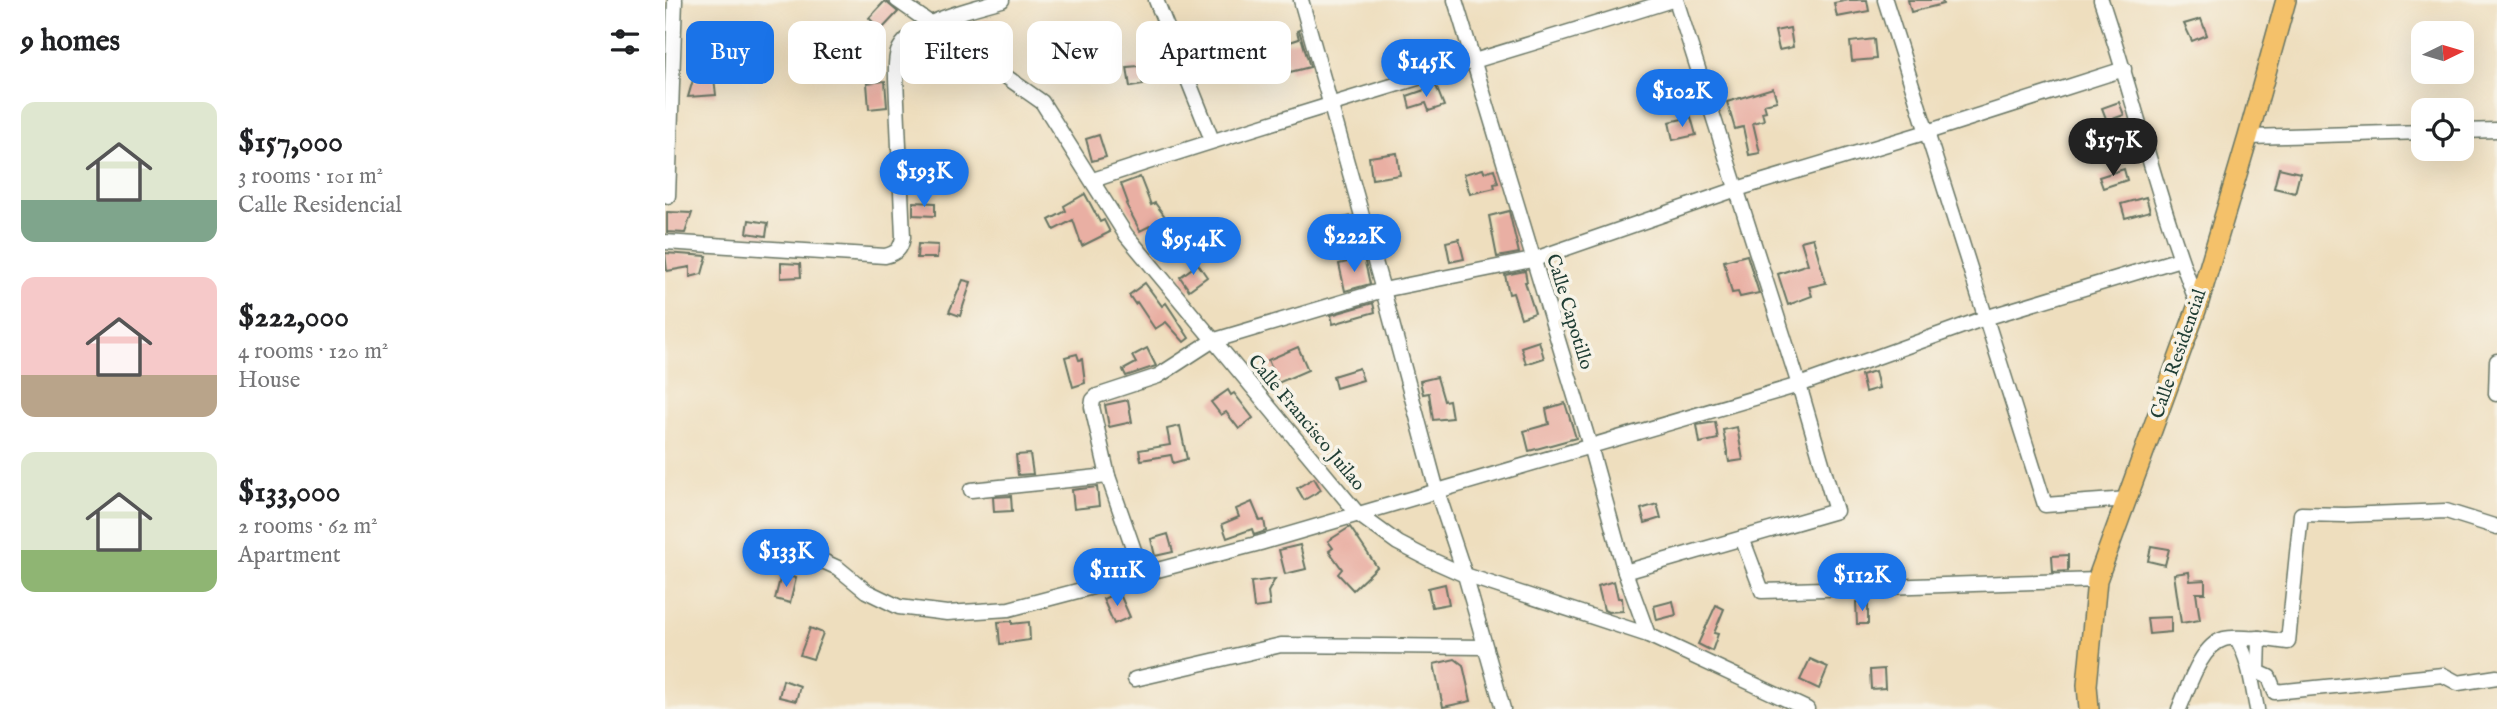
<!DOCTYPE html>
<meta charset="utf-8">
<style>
body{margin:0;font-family:"IM FELL English",serif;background:#f2f2f2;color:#202124;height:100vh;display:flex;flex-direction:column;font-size:26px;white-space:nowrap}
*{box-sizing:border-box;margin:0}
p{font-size:23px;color:#757577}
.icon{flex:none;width:38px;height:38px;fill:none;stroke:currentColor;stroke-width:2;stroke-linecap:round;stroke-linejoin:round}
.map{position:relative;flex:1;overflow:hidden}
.panel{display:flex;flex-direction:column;background:#fff;width:665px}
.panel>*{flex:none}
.hud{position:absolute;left:21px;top:21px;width:665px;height:63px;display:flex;gap:14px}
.needle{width:46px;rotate:85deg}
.controls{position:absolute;left:1746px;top:21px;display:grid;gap:14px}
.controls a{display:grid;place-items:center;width:63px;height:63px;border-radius:14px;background:#fff;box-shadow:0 7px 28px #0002;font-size:35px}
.price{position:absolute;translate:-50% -60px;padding:0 16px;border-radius:24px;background:#1a73e8;color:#fff;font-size:23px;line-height:46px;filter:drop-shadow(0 2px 4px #0008)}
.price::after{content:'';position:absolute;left:50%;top:42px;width:21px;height:16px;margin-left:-10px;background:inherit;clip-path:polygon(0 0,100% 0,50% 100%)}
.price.current{background:#222;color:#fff}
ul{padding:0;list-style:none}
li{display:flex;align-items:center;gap:21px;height:175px;padding:0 21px}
li span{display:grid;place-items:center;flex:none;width:196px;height:140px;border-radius:14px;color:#555}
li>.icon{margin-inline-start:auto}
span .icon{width:84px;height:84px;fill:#fffc;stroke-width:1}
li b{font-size:30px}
h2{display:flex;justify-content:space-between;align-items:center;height:84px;padding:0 21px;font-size:30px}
.chip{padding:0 24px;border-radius:14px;background:#fff;box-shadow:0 7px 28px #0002;font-size:24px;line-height:63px}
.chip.current{background:#1a73e8;color:#fff}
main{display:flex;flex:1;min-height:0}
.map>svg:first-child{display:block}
.building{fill:#e9afa3}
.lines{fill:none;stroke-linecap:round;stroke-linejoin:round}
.minor-casing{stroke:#677564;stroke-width:17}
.major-casing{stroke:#677564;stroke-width:22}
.minor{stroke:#fff;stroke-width:14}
.major{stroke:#f4c16a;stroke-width:19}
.labels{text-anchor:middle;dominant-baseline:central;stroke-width:7;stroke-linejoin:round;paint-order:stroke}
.street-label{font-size:19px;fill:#1f3d34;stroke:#f7f3e8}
</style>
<main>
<section class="panel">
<h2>9 homes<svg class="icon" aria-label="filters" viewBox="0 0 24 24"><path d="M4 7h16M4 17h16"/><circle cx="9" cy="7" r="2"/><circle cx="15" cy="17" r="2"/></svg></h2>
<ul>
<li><span style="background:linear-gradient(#dfe7d0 70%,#7fa58c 0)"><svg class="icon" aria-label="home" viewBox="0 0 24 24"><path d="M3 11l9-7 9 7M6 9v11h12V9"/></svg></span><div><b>$157,000</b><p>3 rooms · 101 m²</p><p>Calle Residencial</p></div></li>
<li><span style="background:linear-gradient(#f6c9c9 70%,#b9a48a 0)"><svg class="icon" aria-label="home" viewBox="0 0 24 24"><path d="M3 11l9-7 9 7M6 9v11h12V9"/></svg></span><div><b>$222,000</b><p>4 rooms · 120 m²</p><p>House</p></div></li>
<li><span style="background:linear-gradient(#dfe7d0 70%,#8fb573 0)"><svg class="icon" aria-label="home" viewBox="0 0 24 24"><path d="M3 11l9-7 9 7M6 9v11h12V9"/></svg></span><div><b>$133,000</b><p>2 rooms · 62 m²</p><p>Apartment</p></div></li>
</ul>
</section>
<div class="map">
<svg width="1832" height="709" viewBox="0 0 1832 709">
<rect width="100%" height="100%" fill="#f7f3e8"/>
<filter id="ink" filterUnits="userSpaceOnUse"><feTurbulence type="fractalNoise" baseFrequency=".0143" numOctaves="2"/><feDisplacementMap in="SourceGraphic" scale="14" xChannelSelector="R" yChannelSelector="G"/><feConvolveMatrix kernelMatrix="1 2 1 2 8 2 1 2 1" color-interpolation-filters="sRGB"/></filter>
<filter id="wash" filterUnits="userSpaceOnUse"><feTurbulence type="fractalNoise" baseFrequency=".00686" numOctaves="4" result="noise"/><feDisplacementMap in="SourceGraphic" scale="28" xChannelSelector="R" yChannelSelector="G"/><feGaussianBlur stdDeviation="1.57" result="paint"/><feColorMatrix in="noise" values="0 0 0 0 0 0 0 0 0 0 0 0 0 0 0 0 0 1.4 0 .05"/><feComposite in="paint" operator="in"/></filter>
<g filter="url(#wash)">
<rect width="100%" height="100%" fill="#eedebe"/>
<g id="blocks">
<!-- building -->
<g class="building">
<polygon points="1184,0 1202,0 1204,11 1172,17 1169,3"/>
<polygon points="1243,0 1277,0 1278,4 1246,12"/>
<polygon points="220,1 233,12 216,30 204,18"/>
<polygon points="1536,19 1542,35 1527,41 1519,24"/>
<rect x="318" y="20" width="20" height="23"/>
<polygon points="1125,28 1128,47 1114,50 1110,31"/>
<polygon points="634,30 645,67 625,72 616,45 634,39 632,31"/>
<polygon points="265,35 305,63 305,67 295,79 254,48"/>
<polygon points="1209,39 1211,59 1187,61 1185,42"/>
<polygon points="474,66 478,85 465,87 462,67"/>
<polygon points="49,78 51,95 23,97 28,80"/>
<polygon points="220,81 222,107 204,109 202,83"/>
<polygon points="771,86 779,106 764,111 761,103 745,108 742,96"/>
<polygon points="1108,88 1112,101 1099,104 1101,111 1097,112 1099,120 1088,123 1095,153 1084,155 1078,127 1070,129 1062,102"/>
<polygon points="1454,102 1459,115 1442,121 1437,108"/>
<polygon points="1026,117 1031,135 1008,140 1004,122"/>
<polygon points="434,135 441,157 427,161 421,139"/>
<polygon points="732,153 735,175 707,179 704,157"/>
<polygon points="1614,168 1635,173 1630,193 1609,188"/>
<polygon points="818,169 819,172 829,169 833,183 829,184 830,188 805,194 799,174"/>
<polygon points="1459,169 1462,180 1438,188 1434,177"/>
<polygon points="475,177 486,205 490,203 501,218 475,231 461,204 463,203 456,184"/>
<polygon points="420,194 435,222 439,220 445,232 417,246 408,220 389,230 384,220 401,211 399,206"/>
<polygon points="1481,197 1485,211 1460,218 1456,204"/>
<polygon points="248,202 270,203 270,216 248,215"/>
<polygon points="844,211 854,253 832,257 824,216"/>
<polygon points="2,212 27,213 20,233 2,232"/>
<polygon points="687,216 690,231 666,236 663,221"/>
<polygon points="524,218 527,224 530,223 534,232 530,233 534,242 514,252 509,243 507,244 499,230"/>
<polygon points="84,220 103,223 101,236 82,233"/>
<polygon points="1148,238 1161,283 1144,287 1147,296 1123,305 1113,274 1143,264 1136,241"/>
<polygon points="794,239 799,259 785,262 781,242"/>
<polygon points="253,244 273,245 272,258 252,258"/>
<polygon points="0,253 42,256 37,274 25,277 25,267 2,271"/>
<polygon points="1082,255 1094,293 1075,297 1073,292 1067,293 1059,261"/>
<polygon points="699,258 705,284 680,291 674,264"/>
<polygon points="116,263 135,264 136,277 116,278"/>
<polygon points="533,264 542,277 524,290 515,277"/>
<polygon points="860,271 862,282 860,282 870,313 856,318 848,293 844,294 840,275"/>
<polygon points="298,280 306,282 295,316 284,312"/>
<polygon points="480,283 497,306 501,303 524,338 519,342 501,322 490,329 472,302 470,304 464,295"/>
<polygon points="708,303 710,312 668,324 666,315"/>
<polygon points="874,341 879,358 861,364 856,347"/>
<polygon points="633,347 643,370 613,383 603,360"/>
<polygon points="482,348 491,366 461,376 458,370 471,363 467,356"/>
<polygon points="412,354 414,360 417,359 420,383 408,387 400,357"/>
<polygon points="694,368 698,380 671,388 668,376"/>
<polygon points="1210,371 1214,388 1200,392 1196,375"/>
<polygon points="772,377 779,401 784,400 787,418 768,420 764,393 758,394 755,381"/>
<polygon points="563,390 566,395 569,393 588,418 574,429 561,412 556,415 546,402"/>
<polygon points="463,400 467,422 444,427 440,405"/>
<polygon points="900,403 911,438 864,451 859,431 884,424 881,409"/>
<polygon points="1050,422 1053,439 1035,443 1032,425"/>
<polygon points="515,426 522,459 508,463 506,455 476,460 474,450 505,445 502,429"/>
<polygon points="1072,427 1078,460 1064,462 1058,430"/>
<polygon points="365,454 368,474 353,475 351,455"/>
<polygon points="649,478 656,490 639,500 632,488"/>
<polygon points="432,487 434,506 409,509 407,490"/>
<polygon points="346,496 347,511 329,512 328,497"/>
<polygon points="587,502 595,521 599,520 601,531 589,535 587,529 562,538 557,524 574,517 571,509"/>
<polygon points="992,504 996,518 980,523 976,509"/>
<polygon points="685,527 712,567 688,590 673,574 677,569 664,551 668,548 663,541"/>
<polygon points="503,534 508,552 490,556 486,539"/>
<polygon points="635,545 641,569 620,574 614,550"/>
<polygon points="1486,546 1504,549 1500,565 1483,561"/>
<polygon points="1403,555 1403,571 1388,572 1387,556"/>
<polygon points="1211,558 1211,560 1221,560 1221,577 1171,579 1169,560"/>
<polygon points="1524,572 1525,581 1540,580 1540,593 1531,593 1535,620 1516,623 1509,574"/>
<polygon points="116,575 131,578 125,603 110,599"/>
<polygon points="610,579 603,592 605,606 589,608 586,582"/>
<polygon points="949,581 953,598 957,598 958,611 943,612 939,610 933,586"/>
<polygon points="780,584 784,604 767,607 763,588"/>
<polygon points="454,592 465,617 449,624 438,599"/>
<polygon points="1008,601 1011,615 992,620 989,606"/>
<polygon points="1203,601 1203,624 1192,624 1191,602"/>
<polygon points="1051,605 1059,609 1049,633 1053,634 1047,651 1033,644"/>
<polygon points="1506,617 1506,632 1484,634 1482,618"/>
<polygon points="347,621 347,624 364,622 365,640 335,644 333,622"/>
<polygon points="145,628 158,633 148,659 135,655"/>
<polygon points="790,659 798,665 806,701 778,707 769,664"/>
<polygon points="1145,659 1163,667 1154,689 1135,680"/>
<polygon points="1219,669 1220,688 1206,689 1205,670"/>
<polygon points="118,680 135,686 131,701 114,697"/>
</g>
</g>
</g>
<g filter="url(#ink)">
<use href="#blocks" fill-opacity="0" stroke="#677564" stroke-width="2"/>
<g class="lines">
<defs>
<g id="minor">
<polyline points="232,0 377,102 461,235 693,514 733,543 762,558 800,575 983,635 1142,709"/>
<polyline points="491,0 547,140"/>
<polyline points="636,0 718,290 772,491 800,575 838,709"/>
<polyline points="790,0 925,446 960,572 983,635"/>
<polyline points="1220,0 1380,505 1463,499"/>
<path d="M 1436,0 C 1470,101 1494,206 1533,305"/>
<polyline points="1797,131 1832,130"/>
<polyline points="1583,137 1759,132"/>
<path d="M 428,180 C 620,116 814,61 1007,0"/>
<polyline points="3,196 10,0"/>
<path d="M 0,242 L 220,256 C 232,253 236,249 238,237 L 231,79 C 231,69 230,60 233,52 C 245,21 308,9 337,0"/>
<polyline points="1831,394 1832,361"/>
<polyline points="306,490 443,476"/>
<polyline points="1832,527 1781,511 1679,515 1636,514 1623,642 1594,638 1593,672 1604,677 1610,692 1778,675 1793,683 1832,677"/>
<polyline points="1077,538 1097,591 1432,580"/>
<polyline points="115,557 160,562 173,568 201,591 234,607 282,613 344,609 595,543 1134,385 1320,318 1515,259"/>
<polyline points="960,572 1171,511 1134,385 1011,0"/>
<polyline points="477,573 443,476 427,407 428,400 432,396 493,376 547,341 718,290 867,260 1072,189 1262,132 1459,69"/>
<path d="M 1572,639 C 1585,661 1587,685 1592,709"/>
<polyline points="470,679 616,645 820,647"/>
<path d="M 1514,709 C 1523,689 1535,646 1559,639 C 1569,636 1584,639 1594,638"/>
</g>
<polyline id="major" points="1424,709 1422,685 1432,580 1533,305 1583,137 1621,0"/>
</defs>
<!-- minor casing -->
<use href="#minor" class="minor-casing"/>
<!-- major casing -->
<use href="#major" class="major-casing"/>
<!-- minor -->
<use href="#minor" class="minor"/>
<!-- major -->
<use href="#major" class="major"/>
</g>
</g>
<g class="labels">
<!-- street labels -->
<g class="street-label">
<text transform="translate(904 312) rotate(73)">Calle Capotillo</text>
<text transform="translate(1514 354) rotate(-71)">Calle Residencial</text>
<text transform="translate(641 423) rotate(50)">Calle Francisco Juilao</text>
</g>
</g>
</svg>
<div class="controls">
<a><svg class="needle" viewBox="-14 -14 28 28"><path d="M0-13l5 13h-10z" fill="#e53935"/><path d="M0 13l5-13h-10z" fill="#757577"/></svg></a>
<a><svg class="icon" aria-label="locate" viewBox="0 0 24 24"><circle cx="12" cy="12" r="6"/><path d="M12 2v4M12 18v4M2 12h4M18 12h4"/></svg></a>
</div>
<b class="price" style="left:761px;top:99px">$145K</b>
<b class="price" style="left:1017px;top:129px">$102K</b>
<b class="price current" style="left:1448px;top:178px">$157K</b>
<b class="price" style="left:259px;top:209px">$193K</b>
<b class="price" style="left:689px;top:274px">$222K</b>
<b class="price" style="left:528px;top:277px">$95.4K</b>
<b class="price" style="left:121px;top:589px">$133K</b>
<b class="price" style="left:452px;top:608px">$111K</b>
<b class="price" style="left:1197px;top:613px">$112K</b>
<div class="hud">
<a class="chip current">Buy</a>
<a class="chip">Rent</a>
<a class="chip">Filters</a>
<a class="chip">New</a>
<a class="chip">Apartment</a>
</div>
</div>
</main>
